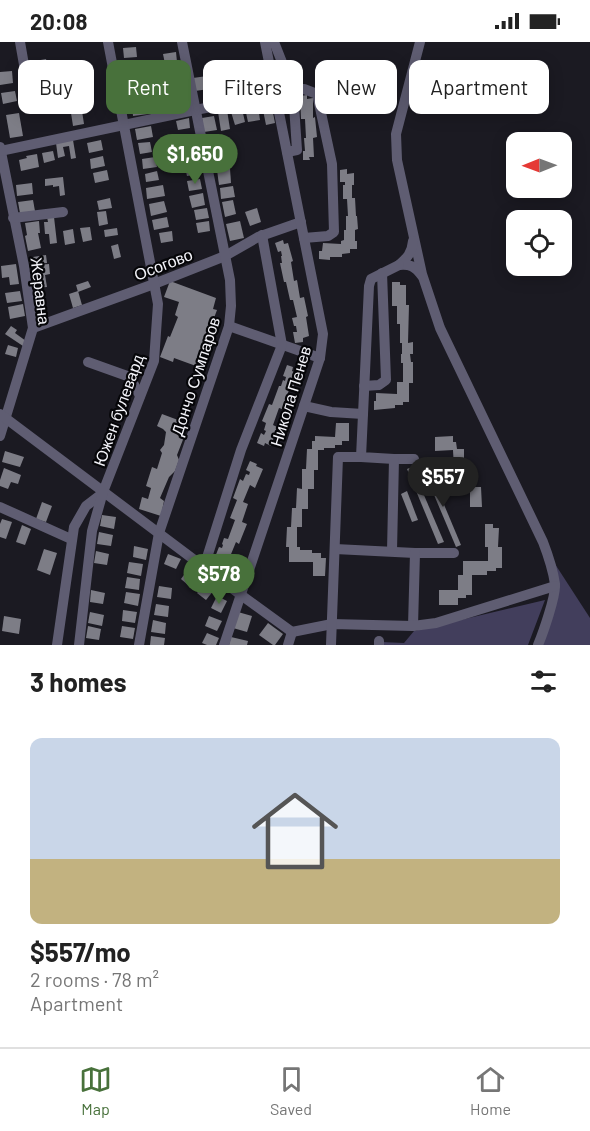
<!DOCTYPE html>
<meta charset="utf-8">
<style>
body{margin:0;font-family:Barlow,sans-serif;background:#f2f2f2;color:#222;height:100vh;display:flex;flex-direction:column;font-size:22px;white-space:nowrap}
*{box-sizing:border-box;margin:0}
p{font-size:20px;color:#767676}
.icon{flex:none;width:33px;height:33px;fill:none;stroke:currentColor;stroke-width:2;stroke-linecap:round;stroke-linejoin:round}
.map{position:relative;height:603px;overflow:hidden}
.sheet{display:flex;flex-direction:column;background:#fff;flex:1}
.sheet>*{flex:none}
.top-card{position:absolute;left:18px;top:18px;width:555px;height:54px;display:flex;gap:12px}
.needle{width:39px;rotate:269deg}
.buttons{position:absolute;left:506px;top:90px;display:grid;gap:12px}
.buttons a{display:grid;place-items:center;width:66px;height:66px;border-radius:12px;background:#fff;box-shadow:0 3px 15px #0003;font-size:30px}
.price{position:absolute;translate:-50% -51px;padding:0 14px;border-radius:21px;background:#48713b;color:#fff;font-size:20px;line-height:39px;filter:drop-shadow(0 2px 3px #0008)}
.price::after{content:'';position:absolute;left:50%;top:36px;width:18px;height:14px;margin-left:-9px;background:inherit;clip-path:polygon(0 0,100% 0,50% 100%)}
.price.on{background:#222;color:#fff}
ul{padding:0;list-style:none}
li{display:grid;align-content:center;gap:12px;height:318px;padding:0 30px}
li+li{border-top:2px solid #e0e0e0}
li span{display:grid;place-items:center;height:186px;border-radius:12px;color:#555}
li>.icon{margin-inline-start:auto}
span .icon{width:108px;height:108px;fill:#fffc;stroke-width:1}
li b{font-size:26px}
h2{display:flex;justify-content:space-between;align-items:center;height:72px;padding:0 30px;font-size:26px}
.pill{padding:0 21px;border-radius:12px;background:#fff;box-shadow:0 3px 15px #0003;font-size:21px;line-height:54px}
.pill.on{background:#48713b;color:#fff}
.status{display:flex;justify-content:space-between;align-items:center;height:42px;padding:0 30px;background:#fff;direction:ltr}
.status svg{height:16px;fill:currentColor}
.menu{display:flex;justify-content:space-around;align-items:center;height:84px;border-top:2px solid #e0e0e0;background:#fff;font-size:16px;color:#767676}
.menu a{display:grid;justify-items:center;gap:3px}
.menu .on{color:#48713b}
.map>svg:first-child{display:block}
.green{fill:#423e5c}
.building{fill:#7d7d86}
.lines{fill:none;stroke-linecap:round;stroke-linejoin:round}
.minor{stroke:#5f5d72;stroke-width:10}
.labels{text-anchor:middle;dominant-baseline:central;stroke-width:4.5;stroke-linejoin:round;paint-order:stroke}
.street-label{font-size:16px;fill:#f4f4fa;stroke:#060609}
</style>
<div class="status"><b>20:08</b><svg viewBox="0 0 49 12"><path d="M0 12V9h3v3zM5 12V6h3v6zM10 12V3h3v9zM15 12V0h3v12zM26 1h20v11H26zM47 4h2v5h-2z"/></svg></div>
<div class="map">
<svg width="590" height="603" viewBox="0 0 590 603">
<rect width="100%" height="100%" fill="#1b1a22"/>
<!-- green -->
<g class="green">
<polygon points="555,522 590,576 590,603 542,603"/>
<polygon points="545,558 528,603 381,603 381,600 404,601 414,589"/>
</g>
<!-- building -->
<g class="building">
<polygon points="136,5 137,15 124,16 123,6"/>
<polygon points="176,10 177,20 165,22 163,12"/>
<polygon points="46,17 49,30 38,32 35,19"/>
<polygon points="137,19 138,29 125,30 124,20"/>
<polygon points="86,21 87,29 74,32 72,24"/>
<polygon points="179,24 181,34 169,37 166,27"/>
<polygon points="262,27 266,43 258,45 253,29"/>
<polygon points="12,29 13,41 0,43 0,30"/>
<polygon points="138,31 139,41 126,42 125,32"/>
<polygon points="249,31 252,46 238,48 236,34"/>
<polygon points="207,34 209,47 195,49 193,36"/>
<polygon points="90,37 92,47 79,49 78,39"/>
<polygon points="50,39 53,52 42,54 39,41"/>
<polygon points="181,40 183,50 170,53 168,43"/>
<polygon points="142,45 143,55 130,58 128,48"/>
<polygon points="15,49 17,59 3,62 1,51"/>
<polygon points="307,53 307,57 313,56 313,76 315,75 317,95 313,96 314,115 309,115 310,118 303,118 303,109 305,109 304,96 306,96 305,77 301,77 300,54"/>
<polygon points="146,60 148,72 133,74 132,62"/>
<polygon points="271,61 275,81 266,83 262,63"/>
<polygon points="258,64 260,78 248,80 245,66"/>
<polygon points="242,67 245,80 235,83 231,70"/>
<polygon points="227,68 230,87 221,89 218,70"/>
<polygon points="82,69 84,82 73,84 71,71"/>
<polygon points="19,71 23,94 10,96 6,73"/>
<polygon points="214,74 217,88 204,90 202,76"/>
<polygon points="189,76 190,86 178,88 176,79"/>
<polygon points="151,84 153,95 137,98 135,87"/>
<polygon points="193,92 195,101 182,104 181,94"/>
<polygon points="73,98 76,116 71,117 69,104 63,105 65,114 58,116 56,101"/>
<polygon points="101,98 103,108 89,111 87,101"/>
<polygon points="150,100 152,110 140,112 138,101"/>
<polygon points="53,109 55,118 44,121 42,111"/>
<polygon points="194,109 196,119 183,121 182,112"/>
<polygon points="37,112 39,125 21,129 19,118 27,116 26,114"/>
<polygon points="103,114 105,124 91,127 90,117"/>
<polygon points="155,115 157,125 143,127 142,117"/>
<polygon points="198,122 200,132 187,134 185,125"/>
<polygon points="230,126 231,141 219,143 217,128"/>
<polygon points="347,127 347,132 354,131 354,143 352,143 352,156 355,156 356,174 357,174 358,187 355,188 355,199 357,199 357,207 350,207 350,211 342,212 342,215 330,215 330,218 319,217 319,209 322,209 323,201 341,202 341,199 344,198 344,188 346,188 346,174 348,174 347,157 343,157 343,143 345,143 345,140 340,140 340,128"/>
<polygon points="107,128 109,138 95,141 93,131"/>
<polygon points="157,129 159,138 146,140 145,132"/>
<polygon points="63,135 65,153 60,154 59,144 53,145 53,143 45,144 45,137"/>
<polygon points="200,137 202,147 189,149 187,139"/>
<polygon points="32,141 33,152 17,154 16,143"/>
<polygon points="163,143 165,154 147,157 146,146"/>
<polygon points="233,144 235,155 221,157 220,146"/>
<polygon points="203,151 205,163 192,166 189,154"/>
<polygon points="110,156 112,166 99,168 97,159"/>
<polygon points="33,158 35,169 20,171 18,160"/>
<polygon points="233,158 236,172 225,175 222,160"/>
<polygon points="164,159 167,170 151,174 149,162"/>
<polygon points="207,166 209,176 196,178 194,168"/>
<polygon points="257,166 261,180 250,184 245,170"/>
<polygon points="106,169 108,182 99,184 97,170"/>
<polygon points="47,175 54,175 57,201 50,202 49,192 45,192 44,180 48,180"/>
<polygon points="167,175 169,185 154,188 152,178"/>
<polygon points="39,179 40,191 38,191 41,206 28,209 25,194 27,193 25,181"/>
<polygon points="209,179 210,189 198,191 196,181"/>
<polygon points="240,179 244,196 230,199 226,182"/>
<polygon points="90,185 92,198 83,200 80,186"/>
<polygon points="117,186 118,193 105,195 104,188"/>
<polygon points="73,187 75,201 65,203 63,189"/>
<polygon points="172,189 173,199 161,201 159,191"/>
<polygon points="283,198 284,202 288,201 293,219 291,220 294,239 297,238 300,256 304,255 308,274 306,275 309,294 303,296 303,300 295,301 293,290 297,290 296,284 294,284 292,276 297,275 293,258 290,258 286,240 284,240 280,221 282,221 281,214 282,214 281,209 278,210 275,201"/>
<polygon points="118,202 121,215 114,217 111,204"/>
<polygon points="46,213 47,221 34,222 33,215"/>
<polygon points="16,222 19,242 10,243 9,235 2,236 1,224"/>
<polygon points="49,222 50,232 45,233 47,245 36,246 34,233 40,232 38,223"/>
<polygon points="88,239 91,245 78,250 76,243"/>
<polygon points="170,239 216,256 213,267 217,268 196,324 174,316 173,320 160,315 168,294 170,295 178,275 175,273 179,260 164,255"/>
<polygon points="392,240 400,240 400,243 406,243 406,263 409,263 408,301 413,300 413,312 410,312 411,320 413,320 413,341 409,341 409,360 403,360 403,363 395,363 395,366 374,368 374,359 376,359 376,351 397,352 397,340 403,340 403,321 401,321 401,312 402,312 402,301 400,301 400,282 397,282 397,264 392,264"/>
<polygon points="20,249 22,259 7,261 5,251"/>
<polygon points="78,249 82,263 73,266 69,252"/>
<polygon points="45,254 47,274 38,275 36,255"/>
<polygon points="23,262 25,274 10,277 8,265"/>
<polygon points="11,284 17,288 15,291 26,299 23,304 5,292"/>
<polygon points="8,303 18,306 16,315 5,312"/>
<polygon points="287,323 293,325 292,329 298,332 292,349 289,348 282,367 279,366 273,383 277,385 271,404 265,401 264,404 257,401 261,391 264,393 266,389 264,388 266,381 262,379 269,362 272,363 279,344 281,344 283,338 285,339 286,335 283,334"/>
<polygon points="162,372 178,378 176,384 179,385 178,393 184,395 177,413 179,418 175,429 169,435 160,456 164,459 161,474 139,467 142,455 148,457 151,446 146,444 152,425 157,427 162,411 160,408 164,403 166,390 163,387 157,384"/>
<polygon points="336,381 349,381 349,399 342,399 342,403 335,403 335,406 324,406 324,408 318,408 318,428 314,428 314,447 308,447 308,467 302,467 302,485 297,485 297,505 300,505 300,508 312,508 312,511 321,511 321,516 326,516 325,534 313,534 313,520 289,520 289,505 286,505 287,485 291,485 292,466 296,466 297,446 302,447 302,427 306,427 307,407 312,407 312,399 315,399 315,394 335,395"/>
<polygon points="453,394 453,400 456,400 457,407 464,407 464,427 473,427 473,445 481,445 482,465 470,465 470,446 461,446 461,427 454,427 453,408 435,409 435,395"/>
<polygon points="5,409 24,415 20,425 2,420"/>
<polygon points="250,419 257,422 256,424 263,427 255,446 250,443 243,460 248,462 242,480 247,482 239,502 236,500 229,517 223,515 222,518 215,515 219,505 222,506 223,503 222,502 224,496 228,497 235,478 230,476 237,458 233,456 240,437 243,439 246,432 249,433 250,430 246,428"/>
<polygon points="412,425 444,500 438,502 407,427"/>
<polygon points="4,426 21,433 18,442 11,440 8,447 0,444 0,438"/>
<polygon points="429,427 461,503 456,505 424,429"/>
<polygon points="407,449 418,478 412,480 401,452"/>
<polygon points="42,460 52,464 46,480 36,477"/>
<polygon points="102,473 116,475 114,487 100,484"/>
<polygon points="2,477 12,480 6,497 0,495 0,482"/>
<polygon points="485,482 493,482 493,486 499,486 498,505 502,505 502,526 496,526 496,529 487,529 487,533 472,533 472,553 466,553 466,556 458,556 458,563 439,563 439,548 458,548 458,533 463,533 463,519 488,519 488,505 485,505"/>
<polygon points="22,483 31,487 25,503 16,500"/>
<polygon points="99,490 113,493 111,504 97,502"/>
<polygon points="134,504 148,507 146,518 133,515"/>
<polygon points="44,507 57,511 50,533 37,528"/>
<polygon points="96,509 109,512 107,523 94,521"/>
<polygon points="168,512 181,517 176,527 164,522"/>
<polygon points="129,520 143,522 141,534 127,531"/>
<polygon points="189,526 198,533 189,544 181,537"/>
<polygon points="127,535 140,537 139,548 125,546"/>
<polygon points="205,541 214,548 206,558 197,551"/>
<polygon points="159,544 172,546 171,557 157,555"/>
<polygon points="91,548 105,551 103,562 90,560"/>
<polygon points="126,550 140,552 138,564 124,561"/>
<polygon points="217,554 227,559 221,571 211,566"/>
<polygon points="156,562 169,564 168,575 154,573"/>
<polygon points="123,568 137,570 135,581 122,579"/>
<polygon points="90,570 104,573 102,584 88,581"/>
<polygon points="238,570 252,574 247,590 233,586"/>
<polygon points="4,574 21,577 19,592 2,589"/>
<polygon points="209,574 222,579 217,589 205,584"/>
<polygon points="153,578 166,581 165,592 151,590"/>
<polygon points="268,581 283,592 275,603 273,603 259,593"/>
<polygon points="88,584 101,587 99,598 86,596"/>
<polygon points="122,584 135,586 133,597 120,595"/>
<polygon points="207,591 219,596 216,603 207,603 202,601"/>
<polygon points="151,594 165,596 164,603 150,603"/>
<polygon points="231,595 248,599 247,603 229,603"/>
</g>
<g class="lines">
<!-- minor -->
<g class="minor">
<polyline points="20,0 30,57"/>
<polyline points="274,0 293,48 297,108 287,110"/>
<path d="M 420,0 L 396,92 L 397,118 L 422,232 L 440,286 L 543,500 C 548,513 553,528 555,542 C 556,554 543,591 538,603"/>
<polyline points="293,48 304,47 317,52 332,122 334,190 328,194 304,196"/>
<polyline points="0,105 24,224 33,286 0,394"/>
<polyline points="0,109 195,68 276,53"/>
<polyline points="13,176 63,170"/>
<path d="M 413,199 C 412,211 407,216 399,223 C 410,222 415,224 422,234"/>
<polyline points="229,284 320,316"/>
<polyline points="33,286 154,242 225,214 258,195 301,180"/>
<polyline points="88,320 130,335 140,354"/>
<polyline points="364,344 379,343 386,338 382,231"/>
<polyline points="304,364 331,370 363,372"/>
<polyline points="0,372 241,553 292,590"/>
<polyline points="394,417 414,417"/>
<polyline points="0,465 71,497"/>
<polyline points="335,507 415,511 454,511"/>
<polyline points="392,509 394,417 361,415 369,244 371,237 399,223"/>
<polyline points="204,525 241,408 282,303 262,193"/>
<polyline points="413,584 415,511"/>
<polyline points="292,590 332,582 413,584 436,581 555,544"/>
<polyline points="57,603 74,485 86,464 103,451"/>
<polyline points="79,603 92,489 103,450 154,319 158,262 108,0"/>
<polyline points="139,603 159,491 229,284 231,264 230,238 182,0"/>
<polyline points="224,603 320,316 323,292 265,0"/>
<polyline points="288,603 292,590"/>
<polyline points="331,603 338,415 361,415"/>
<polyline points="379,603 379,599"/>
</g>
</g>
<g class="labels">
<!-- street labels -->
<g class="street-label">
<text transform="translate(163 222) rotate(-21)">Осогово</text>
<text transform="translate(41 249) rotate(83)">Жеравна</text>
<text transform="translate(195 334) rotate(-72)">Дончо Сумпаров</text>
<text transform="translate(290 354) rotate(-73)">Никола Пенев</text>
<text transform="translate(118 368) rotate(-70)">Южен булевард</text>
</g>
</g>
</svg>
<div class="buttons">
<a><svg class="needle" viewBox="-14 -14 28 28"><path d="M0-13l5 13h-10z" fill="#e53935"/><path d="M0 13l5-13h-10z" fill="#767676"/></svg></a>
<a><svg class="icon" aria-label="locate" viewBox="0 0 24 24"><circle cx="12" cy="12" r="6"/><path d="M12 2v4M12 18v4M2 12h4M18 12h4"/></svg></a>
</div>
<b class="price" style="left:195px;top:143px">$1,650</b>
<b class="price on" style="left:443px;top:466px">$557</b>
<b class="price" style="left:219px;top:563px">$578</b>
<div class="top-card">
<a class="pill">Buy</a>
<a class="pill on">Rent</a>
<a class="pill">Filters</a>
<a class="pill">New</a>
<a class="pill">Apartment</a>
</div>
</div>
<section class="sheet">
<h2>3 homes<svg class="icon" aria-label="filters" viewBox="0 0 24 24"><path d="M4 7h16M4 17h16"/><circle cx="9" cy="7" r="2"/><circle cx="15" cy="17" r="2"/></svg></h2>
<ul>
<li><span style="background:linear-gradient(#c9d6e8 65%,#c2b280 0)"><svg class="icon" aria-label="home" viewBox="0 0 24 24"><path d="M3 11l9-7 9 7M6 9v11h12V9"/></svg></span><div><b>$557/mo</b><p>2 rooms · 78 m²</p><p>Apartment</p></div></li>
</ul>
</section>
<nav class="menu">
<a class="on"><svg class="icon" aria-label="map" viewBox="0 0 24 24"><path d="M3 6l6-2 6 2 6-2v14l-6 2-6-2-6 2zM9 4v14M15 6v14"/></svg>Map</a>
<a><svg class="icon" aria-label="saved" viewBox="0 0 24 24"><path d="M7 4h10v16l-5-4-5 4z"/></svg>Saved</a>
<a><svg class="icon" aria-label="home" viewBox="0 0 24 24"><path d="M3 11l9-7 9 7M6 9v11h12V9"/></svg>Home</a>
</nav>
